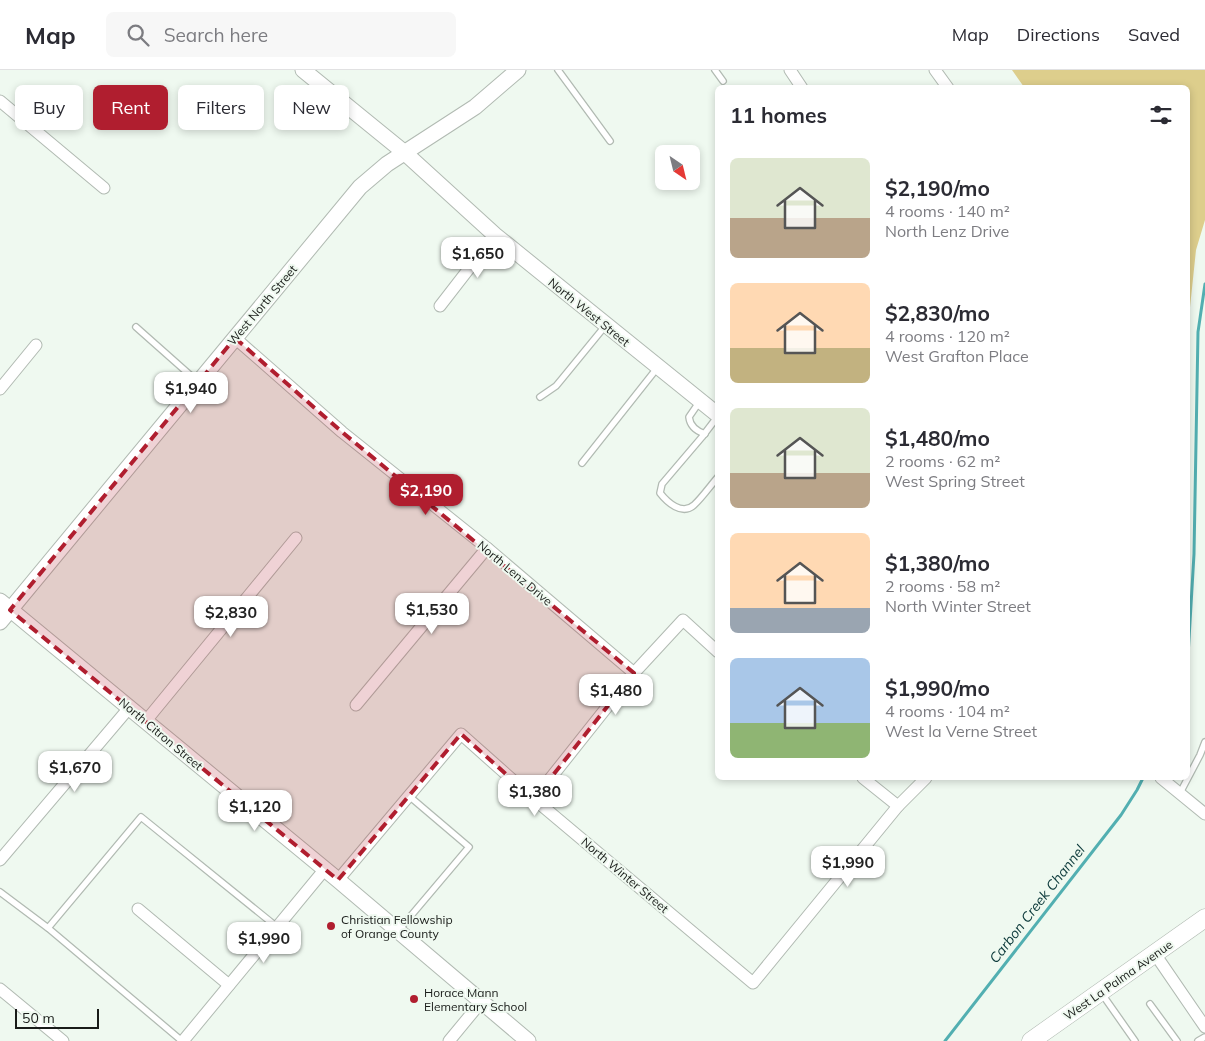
<!DOCTYPE html>
<meta charset="utf-8">
<style>
body{margin:0;font-family:Mulish,sans-serif;background:#f7f7f7;color:#2b2b33;height:100vh;display:flex;flex-direction:column;font-size:19px;white-space:nowrap}
*{box-sizing:border-box;margin:0}
p{font-size:16px;color:#7c7c81}
.icon{flex:none;width:28px;height:28px;fill:none;stroke:currentColor;stroke-width:2;stroke-linecap:round;stroke-linejoin:round}
.map{position:relative;flex:1;overflow:hidden}
.drawer{position:absolute;left:715px;top:15px;width:475px;height:695px;display:flex;flex-direction:column;background:#fff;border-radius:8px;box-shadow:0 2px 8px #0003}
.drawer>*{flex:none}
.banner{position:absolute;left:15px;top:15px;width:475px;height:45px;display:flex;gap:10px}
.needle{width:32px;rotate:145deg}
.buttons{position:absolute;left:655px;top:75px;display:grid;gap:10px}
.buttons a{display:grid;place-items:center;width:45px;height:45px;border-radius:8px;background:#fff;box-shadow:0 2px 8px #0003;font-size:25px}
.scale{position:absolute;left:15px;bottom:12px;width:84px;box-sizing:border-box;padding-left:5px;border:2px solid #191c19;border-top:0;font-size:14px;line-height:18px;white-space:nowrap;color:#191c19;-webkit-text-stroke:4px #eff9f0;paint-order:stroke}
.price{position:absolute;translate:-50% -42px;padding:0 11px;border-radius:10px;background:#fff;color:#222;font-size:16px;line-height:32px;filter:drop-shadow(0 1px 2px #0008)}
.price::after{content:'';position:absolute;left:50%;top:30px;width:15px;height:11px;margin-left:-8px;background:inherit;clip-path:polygon(0 0,100% 0,50% 100%)}
.price.on{background:#b01e2f;color:#fff}
ul{padding:0;list-style:none}
li{display:flex;align-items:center;gap:15px;height:125px;padding:0 15px}
li span{display:grid;place-items:center;flex:none;width:140px;height:100px;border-radius:8px;color:#555}
li>.icon{margin-inline-start:auto}
span .icon{width:60px;height:60px;fill:#fffc;stroke-width:1}
li b{font-size:21px}
h2{display:flex;justify-content:space-between;align-items:center;height:60px;padding:0 15px;font-size:21px}
.tag{padding:0 18px;border-radius:8px;background:#fff;box-shadow:0 2px 8px #0003;font-size:18px;line-height:45px}
.tag.on{background:#b01e2f;color:#fff}
header{display:flex;align-items:center;gap:30px;box-sizing:border-box;height:70px;padding:0 25px;background:#fff;border-bottom:1px solid #e1e1e2}
header strong{font-size:24px}
nav{display:flex;gap:28px;margin-inline-start:auto;font-size:18px}
.search{width:350px;height:45px;background:#f7f7f7;display:flex;align-items:center;gap:12px;box-sizing:border-box;padding:0 18px;border-radius:8px;color:#7c7c81;font-size:19px}
.map>svg:first-child{display:block}
.green{fill:#ddce8c}
.lines{fill:none;stroke-linecap:round;stroke-linejoin:round}
.stream{stroke:#52afb1;stroke-width:3}
.lane-casing{stroke:#b1bab2;stroke-width:8}
.street-casing{stroke:#b1bab2;stroke-width:13}
.secondary-casing{stroke:#b1bab2;stroke-width:17}
.primary-casing{stroke:#b1bab2;stroke-width:19}
.lane{stroke:#fff;stroke-width:5.5}
.street{stroke:#fff;stroke-width:11}
.secondary{stroke:#fff;stroke-width:15}
.primary{stroke:#fff;stroke-width:18}
.marked{fill:#b01e2f;fill-opacity:0.2;stroke:#b01e2f;stroke-width:4;stroke-dasharray:10 6;stroke-linejoin:round}
.poi-dot{fill:#b01e2f;stroke:#eff9f0;stroke-width:2}
.labels{text-anchor:middle;dominant-baseline:central;stroke-width:4;stroke-linejoin:round;paint-order:stroke}
.street-label{font-size:12px;fill:#191c19;stroke:#eff9f0}
.poi-label{font-size:12px;fill:#191c19;stroke:#eff9f0;text-anchor:start}
.water-label{font-size:14px;font-style:italic;fill:#0a3839;stroke:#eff9f0}
</style>
<header>
<strong>Map</strong>
<div class="search"><svg class="icon" aria-label="search" viewBox="0 0 24 24"><circle cx="10" cy="10" r="6"/><path d="M15 15l6 6"/></svg>Search here</div>
<nav><a>Map</a><a>Directions</a><a>Saved</a></nav>
</header>
<div class="map">
<svg width="1205" height="971" viewBox="0 0 1205 971">
<rect width="100%" height="100%" fill="#eff9f0"/>
<!-- green -->
<polygon class="green" points="1012,0 1205,0 1205,150 1196,180 1189,247 1188,282 1188,18 1024,17"/>
<g class="lines">
<!-- stream -->
<g class="stream">
<polyline points="1188,586 1194,484 1198,262 1205,214"/>
<polyline points="945,971 1121,745 1137,720 1143,708"/>
</g>
<defs>
<g id="lane">
<polyline points="558,0 610,71"/>
<polyline points="715,0 723,11"/>
<polyline points="136,257 198,312"/>
<polyline points="540,327 556,316 561,310 606,255"/>
<path d="M 700,331 L 689,347 C 690,356 696,361 705,364"/>
<path d="M 718,346 L 702,367 L 662,414 L 660,423 C 667,432 682,446 694,435 C 701,429 711,415 718,407"/>
<polyline points="582,393 658,297"/>
<polyline points="1180,723 1200,685 1205,672"/>
<polyline points="0,822 48,858 182,971"/>
<polyline points="48,858 141,747 277,857"/>
<polyline points="398,861 469,777 409,726"/>
<polyline points="1102,924 1135,971"/>
<polyline points="1150,934 1177,971"/>
<polyline points="1198,971 1205,967"/>
</g>
<g id="street">
<polyline points="790,0 802,18"/>
<polyline points="935,0 948,18"/>
<polyline points="0,31 104,118"/>
<polyline points="440,236 495,165"/>
<polyline points="235,268 342,362 487,478 634,603"/>
<polyline points="0,319 36,275"/>
<polyline points="356,635 487,478"/>
<polyline points="145,652 296,468"/>
<polyline points="863,708 898,736"/>
<polyline points="1161,708 1205,744"/>
<polyline points="534,729 634,603 683,550 718,582"/>
<polyline points="0,790 129,638"/>
<polyline points="338,810 461,664 534,729 753,913 898,736 926,708"/>
<polyline points="138,839 229,915"/>
<polyline points="1155,884 1205,957"/>
<polyline points="0,919 63,971"/>
<polyline points="183,971 325,799"/>
<polyline points="449,971 482,931"/>
</g>
<g id="secondary">
<polyline points="303,0 405,83 495,165 718,345"/>
<polyline points="0,531 338,810 528,971"/>
<polyline points="0,552 360,117 387,94 475,37 518,0"/>
</g>
<polyline id="primary" points="1031,971 1205,848"/>
</defs>
<!-- lane casing -->
<use href="#lane" class="lane-casing"/>
<!-- street casing -->
<use href="#street" class="street-casing"/>
<!-- secondary casing -->
<use href="#secondary" class="secondary-casing"/>
<!-- primary casing -->
<use href="#primary" class="primary-casing"/>
<!-- lane -->
<use href="#lane" class="lane"/>
<!-- street -->
<use href="#street" class="street"/>
<!-- secondary -->
<use href="#secondary" class="secondary"/>
<!-- primary -->
<use href="#primary" class="primary"/>
</g>
<!-- marked area -->
<path class="marked" d="M 235,268 L 342,362 L 634,603 L 534,729 L 461,664 L 338,810 L 10,540 Z"/>
<!-- markers -->
<g class="poi-dot">
<circle cx="331" cy="856" r="5"/>
<circle cx="414" cy="929" r="5"/>
</g>
<g class="labels">
<!-- street labels -->
<g class="street-label">
<text transform="translate(262 235) rotate(-50)">West North Street</text>
<text transform="translate(589 242) rotate(39)">North West Street</text>
<text transform="translate(515 503) rotate(40)">North Lenz Drive</text>
<text transform="translate(161 664) rotate(40)">North Citron Street</text>
<text transform="translate(625 805) rotate(40)">North Winter Street</text>
<text transform="translate(1118 910) rotate(-35)">West La Palma Avenue</text>
</g>
<!-- poi labels -->
<g class="poi-label">
<text x="341" y="849">Christian Fellowship<tspan x="341" dy="14">of Orange County</tspan></text>
<text x="424" y="922">Horace Mann<tspan x="424" dy="14">Elementary School</tspan></text>
</g>
<!-- water labels -->
<g class="water-label">
<text transform="translate(1037 834) rotate(-52)">Carbon Creek Channel</text>
</g>
</g>
</svg>
<div class="buttons">
<a><svg class="needle" viewBox="-14 -14 28 28"><path d="M0-13l5 13h-10z" fill="#e53935"/><path d="M0 13l5-13h-10z" fill="#7c7c81"/></svg></a>
</div>
<div class="scale">50 m</div>
<b class="price" style="left:478px;top:209px">$1,650</b>
<b class="price" style="left:191px;top:344px">$1,940</b>
<b class="price on" style="left:426px;top:446px">$2,190</b>
<b class="price" style="left:432px;top:565px">$1,530</b>
<b class="price" style="left:231px;top:568px">$2,830</b>
<b class="price" style="left:616px;top:646px">$1,480</b>
<b class="price" style="left:75px;top:723px">$1,670</b>
<b class="price" style="left:535px;top:747px">$1,380</b>
<b class="price" style="left:255px;top:762px">$1,120</b>
<b class="price" style="left:848px;top:818px">$1,990</b>
<b class="price" style="left:264px;top:894px">$1,990</b>
<div class="banner">
<a class="tag">Buy</a>
<a class="tag on">Rent</a>
<a class="tag">Filters</a>
<a class="tag">New</a>
</div>
<section class="drawer">
<h2>11 homes<svg class="icon" aria-label="filters" viewBox="0 0 24 24"><path d="M4 7h16M4 17h16"/><circle cx="9" cy="7" r="2"/><circle cx="15" cy="17" r="2"/></svg></h2>
<ul>
<li><span style="background:linear-gradient(#dfe7d0 60%,#b9a48a 0)"><svg class="icon" aria-label="home" viewBox="0 0 24 24"><path d="M3 11l9-7 9 7M6 9v11h12V9"/></svg></span><div><b>$2,190/mo</b><p>4 rooms · 140 m²</p><p>North Lenz Drive</p></div></li>
<li><span style="background:linear-gradient(#ffd9b3 65%,#c2b280 0)"><svg class="icon" aria-label="home" viewBox="0 0 24 24"><path d="M3 11l9-7 9 7M6 9v11h12V9"/></svg></span><div><b>$2,830/mo</b><p>4 rooms · 120 m²</p><p>West Grafton Place</p></div></li>
<li><span style="background:linear-gradient(#dfe7d0 65%,#b9a48a 0)"><svg class="icon" aria-label="home" viewBox="0 0 24 24"><path d="M3 11l9-7 9 7M6 9v11h12V9"/></svg></span><div><b>$1,480/mo</b><p>2 rooms · 62 m²</p><p>West Spring Street</p></div></li>
<li><span style="background:linear-gradient(#ffd9b3 75%,#9aa5b1 0)"><svg class="icon" aria-label="home" viewBox="0 0 24 24"><path d="M3 11l9-7 9 7M6 9v11h12V9"/></svg></span><div><b>$1,380/mo</b><p>2 rooms · 58 m²</p><p>North Winter Street</p></div></li>
<li><span style="background:linear-gradient(#a9c7e8 65%,#8fb573 0)"><svg class="icon" aria-label="home" viewBox="0 0 24 24"><path d="M3 11l9-7 9 7M6 9v11h12V9"/></svg></span><div><b>$1,990/mo</b><p>4 rooms · 104 m²</p><p>West la Verne Street</p></div></li>
</ul>
</section>
</div>
